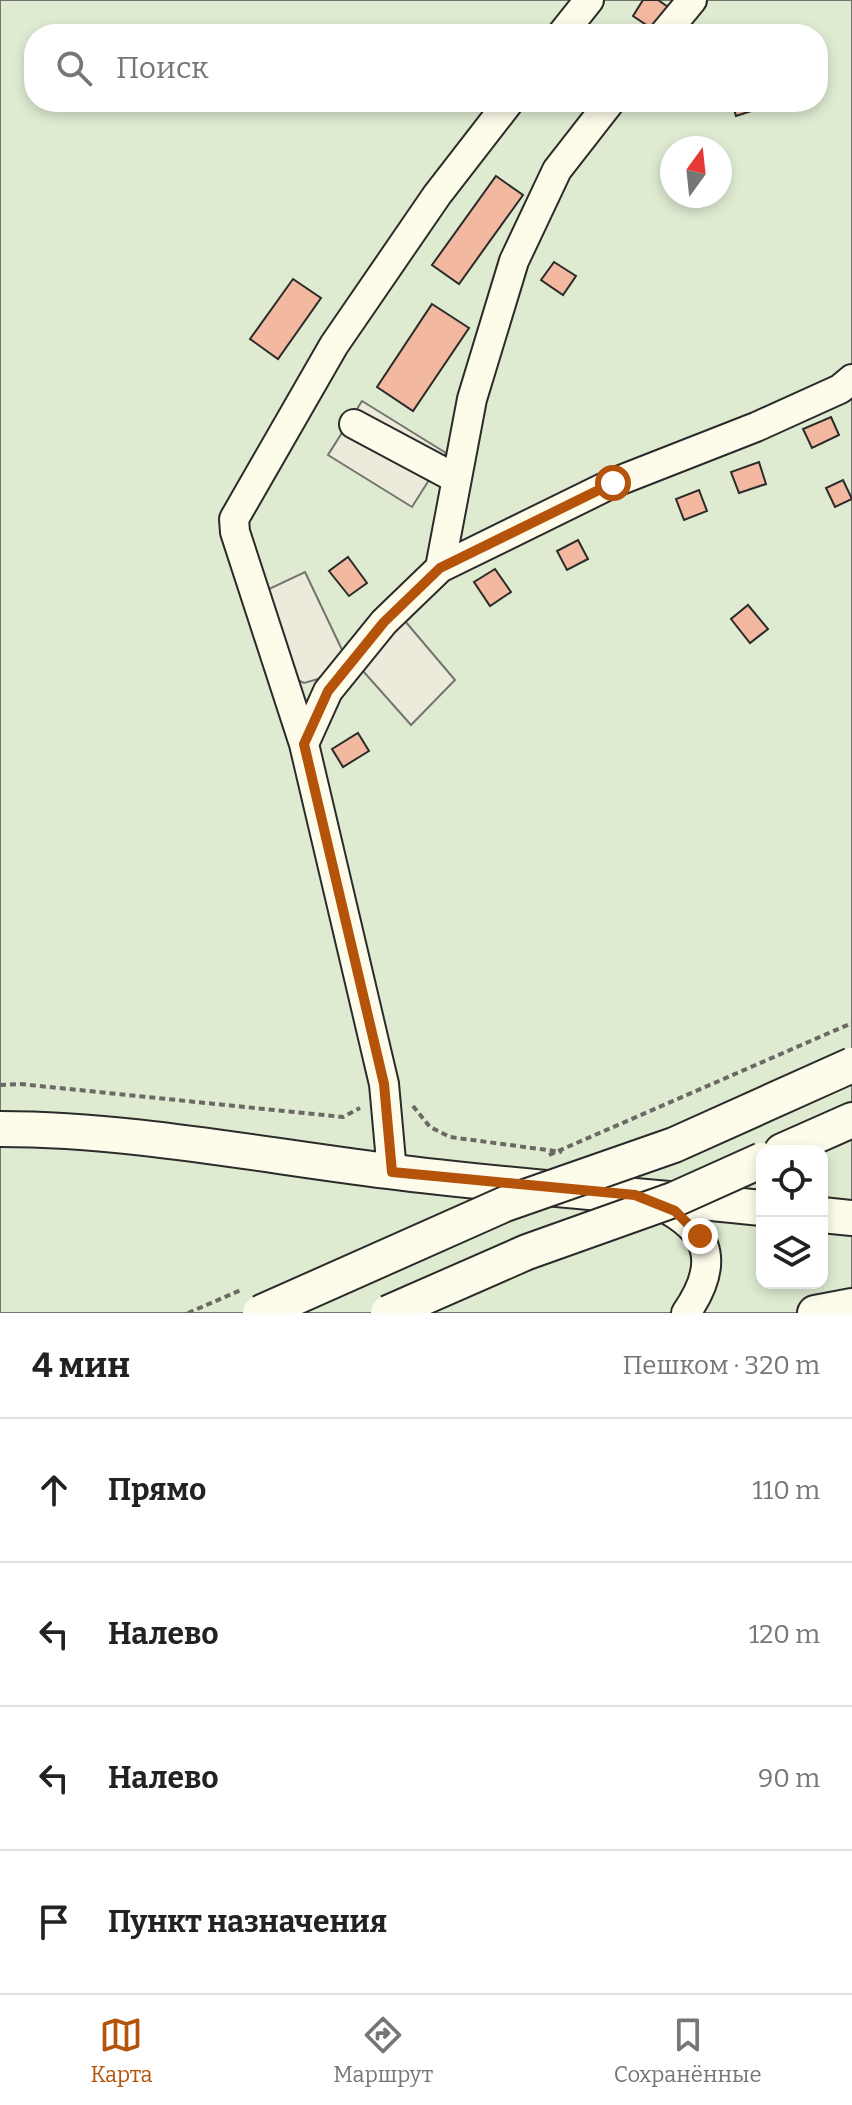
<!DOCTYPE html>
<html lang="ru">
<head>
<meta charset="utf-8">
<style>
	:root { --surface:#fff; --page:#f6f6f6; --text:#222; --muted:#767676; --line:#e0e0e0; --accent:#b45309 }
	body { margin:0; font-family:Bitter,serif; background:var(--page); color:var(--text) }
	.controls { position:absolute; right:24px; bottom:24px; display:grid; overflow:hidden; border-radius:16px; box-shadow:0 4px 12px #0003 }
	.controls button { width:72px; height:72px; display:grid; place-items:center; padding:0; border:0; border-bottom:2px solid var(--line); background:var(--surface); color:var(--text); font:40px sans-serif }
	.compass { position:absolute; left:660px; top:136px; width:72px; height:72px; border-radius:50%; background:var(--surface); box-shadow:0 4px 12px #0003; rotate:15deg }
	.stop { position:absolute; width:24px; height:24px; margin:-18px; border:6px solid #b45309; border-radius:50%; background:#fff }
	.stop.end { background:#b45309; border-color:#fff; box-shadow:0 2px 8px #0008 }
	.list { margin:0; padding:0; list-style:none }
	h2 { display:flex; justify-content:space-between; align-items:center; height:104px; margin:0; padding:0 32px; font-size:34px }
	h2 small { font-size:26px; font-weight:400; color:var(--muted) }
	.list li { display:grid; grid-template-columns:52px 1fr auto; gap:24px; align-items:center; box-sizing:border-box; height:144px; padding:0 32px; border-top:2px solid var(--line) }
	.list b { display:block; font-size:30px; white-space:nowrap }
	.list em { font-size:26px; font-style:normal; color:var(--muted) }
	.icon { flex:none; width:44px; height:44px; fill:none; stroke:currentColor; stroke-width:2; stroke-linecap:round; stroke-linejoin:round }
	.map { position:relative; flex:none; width:852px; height:1313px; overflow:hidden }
	.search { position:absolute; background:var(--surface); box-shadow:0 4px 12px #0003; left:24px; right:24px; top:24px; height:88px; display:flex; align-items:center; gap:20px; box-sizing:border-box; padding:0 28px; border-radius:32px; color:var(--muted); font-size:30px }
	.sheet { height:680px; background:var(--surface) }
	nav { display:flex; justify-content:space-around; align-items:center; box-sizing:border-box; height:112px; border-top:2px solid var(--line); background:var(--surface); font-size:22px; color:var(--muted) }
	nav a { display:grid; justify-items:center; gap:4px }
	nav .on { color:var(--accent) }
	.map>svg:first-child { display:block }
</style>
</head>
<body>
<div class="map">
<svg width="852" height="1313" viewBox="0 0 852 1313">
	<rect width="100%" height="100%" fill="#fdfbea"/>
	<path fill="#deebd1" stroke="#74746e" stroke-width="2" fill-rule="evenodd" d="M0,0H852V1313H0ZM34,34H818V102H34ZM672,148H720V196H672ZM762,1151H822V1283H762Z"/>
	<path fill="#eceadb" stroke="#74746e" stroke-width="2" d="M362,401L446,453L412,507L328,455Z
		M305,572L344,654L331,672L318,679L304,683L289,676L269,589Z
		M399,614L455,680L411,725L355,662Z"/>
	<path fill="#f2b8a0" stroke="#2b2b2b" stroke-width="2" d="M643,0H658L671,9L657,32L633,16Z
		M732,102H772L773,104L736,116Z
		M496,176L523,195L459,284L432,265Z
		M554,262L576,276L563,295L541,280Z
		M293,279L321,298L278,359L250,339Z
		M432,304L469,328L413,411L377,387Z
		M831,417L839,435L812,448L803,429Z
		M759,462L766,484L739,493L731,472Z
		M843,480L852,499L835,507L826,488Z
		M699,490L707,511L684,520L676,499Z
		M578,540L588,559L567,570L557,551Z
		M348,557L367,583L349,596L329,571Z
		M495,569L511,592L490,606L474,582Z
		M748,605L768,629L750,643L731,619Z
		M358,733L369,751L343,767L332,749Z"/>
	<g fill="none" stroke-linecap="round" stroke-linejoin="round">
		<g stroke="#2b2b2b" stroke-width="32">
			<path id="minor" d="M562,34L589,0
				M664,34L692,0
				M354,424L455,478
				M440,568L613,483L756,427L840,389L852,379
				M304,744L328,691L384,622L440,568L472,399L514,261L557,170L610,102
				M392,1172L384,1084L304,744L235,532L234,519L334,345L437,195L509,102
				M648,1200C707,1225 724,1258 686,1313"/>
		</g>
		<g stroke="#2b2b2b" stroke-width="38">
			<path id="major" d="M0,1129C129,1129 259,1155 387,1171C511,1187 637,1195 762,1208
				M782,1151L852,1120
				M822,1215L852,1218
				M815,1313L852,1306"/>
		</g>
		<path stroke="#6a6964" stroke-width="4" stroke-dasharray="6 4" stroke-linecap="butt" d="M0,1085L20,1084L343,1117L360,1108
			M413,1106L430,1127L450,1137L562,1152"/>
		<use href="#minor" stroke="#fdfbea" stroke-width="28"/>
		<use href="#major" stroke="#fdfbea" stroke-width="34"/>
		<g stroke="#2b2b2b" stroke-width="38" stroke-linecap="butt">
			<path id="major-bridge" d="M260,1313L505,1204L674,1145L852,1065
				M388,1313L527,1252L673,1200L762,1160"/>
		</g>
		<path stroke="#6a6964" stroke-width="4" stroke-dasharray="6 4" stroke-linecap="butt" d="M549,1155L852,1023
			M188,1313L241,1290"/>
		<use href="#major-bridge" stroke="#fdfbea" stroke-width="34"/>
	</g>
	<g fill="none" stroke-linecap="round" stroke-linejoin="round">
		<path stroke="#b45309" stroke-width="10" d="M613,483L440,568L384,622L328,691L304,744L384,1084L392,1172L635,1195L675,1211L700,1236"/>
	</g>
</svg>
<div class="controls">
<button><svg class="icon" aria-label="locate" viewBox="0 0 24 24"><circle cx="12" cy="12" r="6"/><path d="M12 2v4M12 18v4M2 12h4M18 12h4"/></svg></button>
<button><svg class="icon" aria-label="layers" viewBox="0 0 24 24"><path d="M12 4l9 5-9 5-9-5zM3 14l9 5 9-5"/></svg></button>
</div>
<svg class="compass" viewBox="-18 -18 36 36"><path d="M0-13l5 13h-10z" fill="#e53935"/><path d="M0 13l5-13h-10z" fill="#767676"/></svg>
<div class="stop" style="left:613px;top:483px"></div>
<div class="stop end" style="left:700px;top:1236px"></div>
<div class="search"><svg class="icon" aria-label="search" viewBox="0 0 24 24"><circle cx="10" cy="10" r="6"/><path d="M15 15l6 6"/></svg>Поиск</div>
</div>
<section class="sheet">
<h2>4 мин<small>Пешком · 320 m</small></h2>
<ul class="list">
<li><svg class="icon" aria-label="ahead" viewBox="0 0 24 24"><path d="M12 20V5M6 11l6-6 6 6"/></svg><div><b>Прямо</b></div><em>110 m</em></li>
<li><svg class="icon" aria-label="left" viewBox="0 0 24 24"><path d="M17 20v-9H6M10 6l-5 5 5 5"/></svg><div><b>Налево</b></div><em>120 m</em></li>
<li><svg class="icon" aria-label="left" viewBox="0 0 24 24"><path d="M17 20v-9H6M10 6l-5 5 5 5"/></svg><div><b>Налево</b></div><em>90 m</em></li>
<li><svg class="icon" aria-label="arrive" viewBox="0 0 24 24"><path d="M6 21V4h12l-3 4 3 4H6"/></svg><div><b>Пункт назначения</b></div></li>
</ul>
</section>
<nav>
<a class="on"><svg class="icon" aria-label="map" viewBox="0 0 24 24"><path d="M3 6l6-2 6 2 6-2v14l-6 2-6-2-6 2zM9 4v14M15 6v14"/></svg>Карта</a>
<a><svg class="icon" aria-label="directions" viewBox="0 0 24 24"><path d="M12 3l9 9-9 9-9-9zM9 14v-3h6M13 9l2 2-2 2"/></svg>Маршрут</a>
<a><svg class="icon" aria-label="saved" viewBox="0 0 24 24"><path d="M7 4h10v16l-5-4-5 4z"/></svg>Сохранённые</a>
</nav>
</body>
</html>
